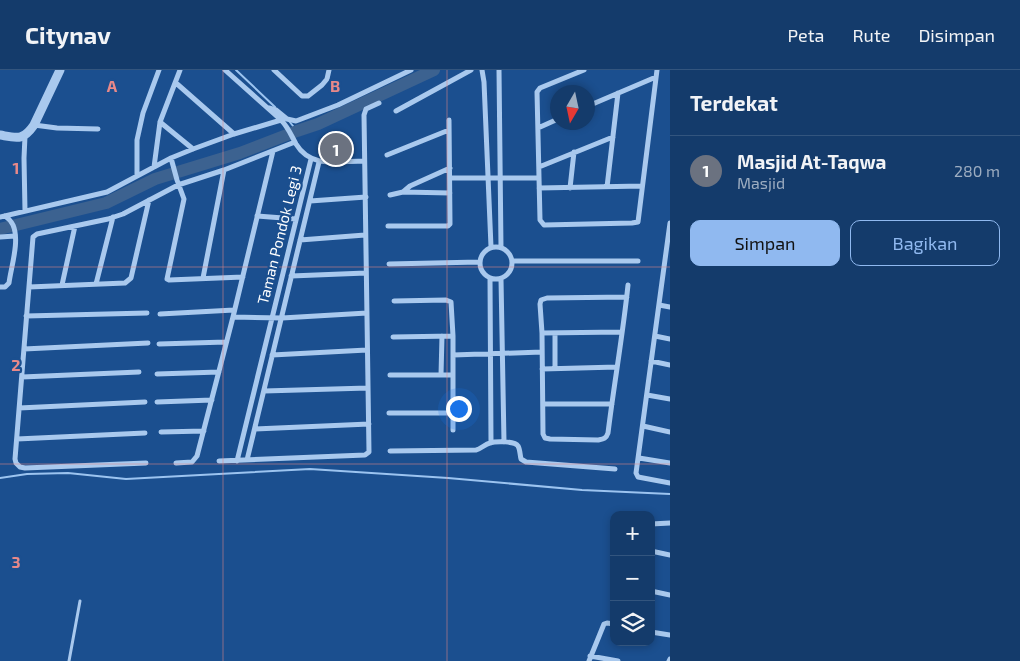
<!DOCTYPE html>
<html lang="id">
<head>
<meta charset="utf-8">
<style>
	:root { --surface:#143b6b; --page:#214673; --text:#f1f3f6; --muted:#9dadc1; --line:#33557e; --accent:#90b9f0 }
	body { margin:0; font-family:"Exo 2",sans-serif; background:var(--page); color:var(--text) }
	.controls { position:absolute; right:15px; bottom:15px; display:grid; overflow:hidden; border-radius:10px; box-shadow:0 2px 8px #0003 }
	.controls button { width:45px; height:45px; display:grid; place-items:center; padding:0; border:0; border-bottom:1px solid var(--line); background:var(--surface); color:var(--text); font:25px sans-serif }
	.compass { position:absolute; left:550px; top:15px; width:45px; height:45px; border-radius:50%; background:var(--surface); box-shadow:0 2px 8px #0003; rotate:189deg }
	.you { position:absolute; left:458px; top:338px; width:18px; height:18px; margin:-12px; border:4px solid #fff; border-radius:50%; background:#1a73e8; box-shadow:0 0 0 8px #1a73e833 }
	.badge { display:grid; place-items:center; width:32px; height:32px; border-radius:50%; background:var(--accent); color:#fff; font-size:16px; font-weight:700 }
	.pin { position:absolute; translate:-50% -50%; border:2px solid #fff; box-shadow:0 1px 5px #0006 }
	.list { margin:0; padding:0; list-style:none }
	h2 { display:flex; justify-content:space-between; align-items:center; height:65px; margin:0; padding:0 20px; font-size:21px }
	h2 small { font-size:16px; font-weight:400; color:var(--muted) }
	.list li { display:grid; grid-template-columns:32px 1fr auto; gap:15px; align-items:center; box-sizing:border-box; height:70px; padding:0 20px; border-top:1px solid var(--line) }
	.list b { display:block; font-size:19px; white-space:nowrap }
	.list p { margin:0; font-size:16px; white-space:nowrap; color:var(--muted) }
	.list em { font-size:16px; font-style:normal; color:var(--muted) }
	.actions { display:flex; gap:10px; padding:15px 20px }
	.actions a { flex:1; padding:11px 0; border:1px solid var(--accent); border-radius:10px; text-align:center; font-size:18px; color:var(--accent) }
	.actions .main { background:var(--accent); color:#111 }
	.icon { flex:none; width:28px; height:28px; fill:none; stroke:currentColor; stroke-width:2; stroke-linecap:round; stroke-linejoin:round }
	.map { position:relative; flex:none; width:670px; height:591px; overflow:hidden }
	header { display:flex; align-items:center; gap:30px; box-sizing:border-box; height:70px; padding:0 25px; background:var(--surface); border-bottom:1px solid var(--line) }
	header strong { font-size:24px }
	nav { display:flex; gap:28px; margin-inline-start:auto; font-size:18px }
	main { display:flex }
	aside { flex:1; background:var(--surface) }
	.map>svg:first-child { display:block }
</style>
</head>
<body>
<header>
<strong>Citynav</strong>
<nav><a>Peta</a><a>Rute</a><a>Disimpan</a></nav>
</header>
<main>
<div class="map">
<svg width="670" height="591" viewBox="0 0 670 591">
	<rect width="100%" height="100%" fill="#1b4f8f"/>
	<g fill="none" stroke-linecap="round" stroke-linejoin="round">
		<path stroke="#9cc4f0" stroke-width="2" d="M236,0L275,37
			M289,51L297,61
			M0,408L27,404L68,403L126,409L310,399L448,408L582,420L670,424"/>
		<path stroke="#3c6290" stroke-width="12" d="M0,159L106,133L155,109L240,83L297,61L318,54L434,0"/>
		<path stroke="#a9c9ee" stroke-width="3" d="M69,591L80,531"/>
		<path stroke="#a9c9ee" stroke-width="5" d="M225,0L281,50C288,57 291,65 296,74C311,99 339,91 364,91
			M274,0L302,26H308L322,15L327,9L329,0
			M482,0L484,12L491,177
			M499,0L501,177
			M584,0L540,18L537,22L540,150L544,155L632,153L638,152L657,0
			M176,13L234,64
			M588,36L656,7
			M269,38L276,40L287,49L296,51L338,35L411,0
			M396,41L471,0
			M160,52L193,79
			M34,55L57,58L98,59
			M538,58L558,49
			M387,85L449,60
			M171,88L177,110L184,129L167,209L169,210L243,207
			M154,97L160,52L180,0
			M539,97L613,67
			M137,105V70L143,43L159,0
			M450,108H539
			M607,117L618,23
			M539,118L642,116
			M570,118L574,82
			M403,122L410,116L450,98
			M390,125L403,122L450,123
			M310,131L366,127
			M25,141L24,88L25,66
			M257,146L296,149
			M0,147L107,122L171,88L193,79L234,64L281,50
			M670,153L636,403L638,407L670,413
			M388,156H448L450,154L449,50
			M0,167L15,166
			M300,170L365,165
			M480 193a16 16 0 1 1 32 0a16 16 0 1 1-32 0Z
			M512,191H638
			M389,194L479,192
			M291,206L366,203
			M203,208L224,100
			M490,208L491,373
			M501,209L504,372
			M96,214L113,147
			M62,215L75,156
			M0,217H5L9,213C11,197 20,171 13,155C11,151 8,148 5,146
			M29,217L125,213L131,208L149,130
			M627,227L547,228L541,230L540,234L542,263L543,364L545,368L550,369L598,370C603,369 606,369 608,363C614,314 623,264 628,215
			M394,231L446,230L451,232L453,266V360
			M659,235L670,237
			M160,244L234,240
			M26,246L147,243
			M233,247L282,248L367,243
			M542,263L621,262
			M655,266L670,269
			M393,267L453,266
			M159,274L226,272
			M24,279L148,273
			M272,285L367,280
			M453,285L542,282
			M651,291L670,295
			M555,298V263
			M542,299L617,297
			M157,304L219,302
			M390,305H452
			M441,305L442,266
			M22,307L139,302
			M264,321L368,318
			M647,325L670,329
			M157,332L212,330
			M543,334H612
			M19,338L145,332
			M389,343H453
			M643,356L670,362
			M255,359L369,354
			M161,362L204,361
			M17,369L145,363
			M390,381L476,380C481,379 485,374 490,373C496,371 515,371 518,376C520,379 520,385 521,389L526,392L615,399
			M639,388L670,393
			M247,390L319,92
			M219,391L365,385L369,382L364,45L366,39L379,33
			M237,391L311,89
			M146,393L25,398L20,397L16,393L15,389L33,167L37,164L108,149L123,144L178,115L224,100L295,72
			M176,393L192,392L197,386L233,247L273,81
			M651,454L670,453
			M651,481L670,485
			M651,521L670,525
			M651,562L670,565
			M590,586L618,591
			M589,591L604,554L607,553L614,554
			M669,591L670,589"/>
		<path stroke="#a9c9ee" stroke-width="9" d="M0,65C17,68 23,71 34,55L60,0"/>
	</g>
	<path fill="none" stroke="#e88989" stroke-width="1" stroke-opacity="0.55" d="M223,0V591M447,0V591M0,197H670M0,394H670"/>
	<g text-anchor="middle" stroke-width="4.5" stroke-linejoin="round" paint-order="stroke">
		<g font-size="15" fill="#fff" stroke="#1b4f8f">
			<text transform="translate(280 165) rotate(-76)" y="5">Taman Pondok Legi 3</text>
		</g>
	</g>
	<g font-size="16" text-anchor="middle" font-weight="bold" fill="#e88989" stroke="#1b4f8f" stroke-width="4.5" stroke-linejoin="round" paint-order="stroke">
		<text x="112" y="22">A</text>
		<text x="335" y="22">B</text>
		<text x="16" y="104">1</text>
		<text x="16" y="301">2</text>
		<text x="16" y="498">3</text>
	</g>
</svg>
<div class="controls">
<button>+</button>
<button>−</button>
<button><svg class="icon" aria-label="layers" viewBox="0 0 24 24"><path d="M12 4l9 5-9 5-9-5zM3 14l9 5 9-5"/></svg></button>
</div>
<svg class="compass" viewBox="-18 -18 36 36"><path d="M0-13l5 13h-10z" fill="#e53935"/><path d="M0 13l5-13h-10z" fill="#9dadc1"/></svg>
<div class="you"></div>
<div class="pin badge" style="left:336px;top:79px;background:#6b7280">1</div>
</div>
<aside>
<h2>Terdekat<small></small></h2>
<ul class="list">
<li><span class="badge" style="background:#6b7280">1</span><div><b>Masjid At-Taqwa</b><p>Masjid</p></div><em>280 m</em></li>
</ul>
<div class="actions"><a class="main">Simpan</a><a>Bagikan</a></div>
</aside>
</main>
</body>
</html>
